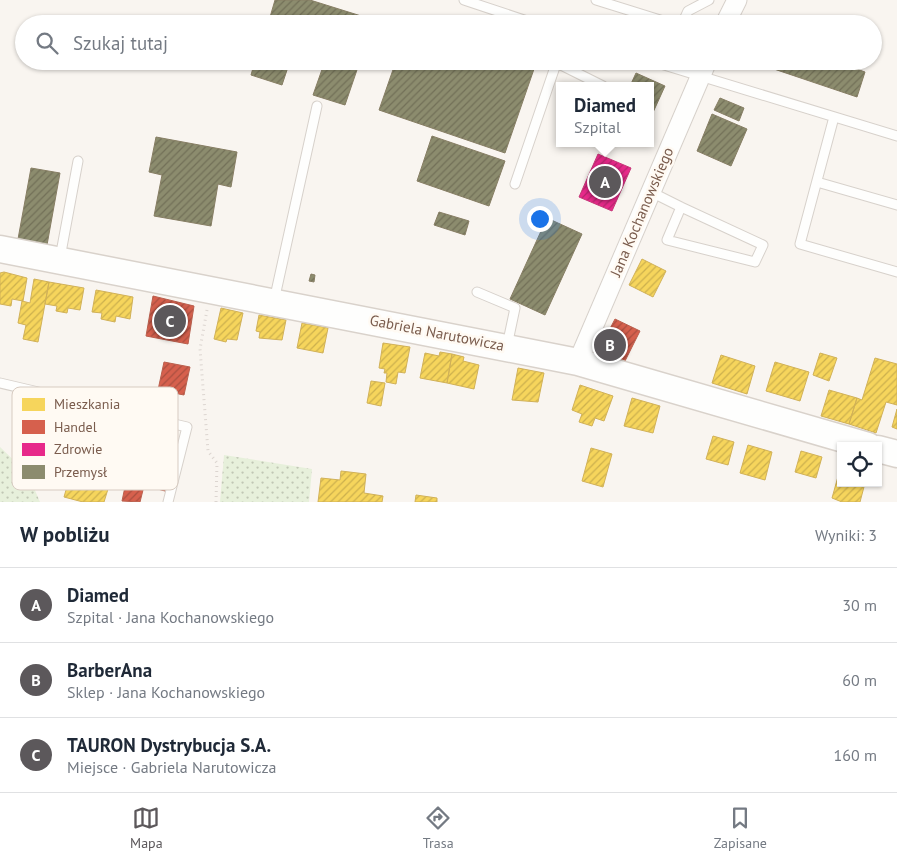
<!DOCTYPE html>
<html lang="pl">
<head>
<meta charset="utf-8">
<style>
	:root { --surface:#fff; --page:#f6f6f7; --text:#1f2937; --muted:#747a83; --line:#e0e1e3; --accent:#5c585b }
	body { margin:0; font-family:"PT Sans",sans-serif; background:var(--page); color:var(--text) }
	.controls { position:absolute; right:15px; bottom:15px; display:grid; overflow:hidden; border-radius:0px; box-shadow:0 1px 4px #0004 }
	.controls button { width:45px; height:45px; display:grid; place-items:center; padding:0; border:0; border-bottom:1px solid var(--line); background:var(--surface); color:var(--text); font:25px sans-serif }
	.you { position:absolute; left:539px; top:218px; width:18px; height:18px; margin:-12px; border:4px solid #fff; border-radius:50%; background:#1a73e8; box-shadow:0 0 0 8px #1a73e833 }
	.badge { display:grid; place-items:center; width:32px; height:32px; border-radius:50%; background:var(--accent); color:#fff; font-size:16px; font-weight:700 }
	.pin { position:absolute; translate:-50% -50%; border:2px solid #fff; box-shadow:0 1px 5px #0006 }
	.popup { position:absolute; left:556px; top:82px; width:98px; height:65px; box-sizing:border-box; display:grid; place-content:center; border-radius:0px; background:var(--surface); filter:drop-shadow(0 1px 4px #0005); font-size:16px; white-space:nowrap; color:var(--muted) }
	.popup b { font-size:19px; color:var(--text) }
	.popup::after { content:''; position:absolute; left:50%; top:100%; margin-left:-10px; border:10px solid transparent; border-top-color:var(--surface) }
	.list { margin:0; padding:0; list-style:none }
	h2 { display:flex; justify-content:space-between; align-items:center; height:65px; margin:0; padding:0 20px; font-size:21px }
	h2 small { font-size:16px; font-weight:400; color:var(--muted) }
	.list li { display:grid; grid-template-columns:32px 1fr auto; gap:15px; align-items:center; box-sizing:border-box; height:75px; padding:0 20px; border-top:1px solid var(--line) }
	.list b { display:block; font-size:19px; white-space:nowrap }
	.list p { margin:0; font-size:16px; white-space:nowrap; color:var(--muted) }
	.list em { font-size:16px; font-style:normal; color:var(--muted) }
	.icon { flex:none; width:28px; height:28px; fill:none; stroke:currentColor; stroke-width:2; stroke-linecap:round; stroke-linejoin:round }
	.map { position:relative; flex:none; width:897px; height:502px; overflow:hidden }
	.search { position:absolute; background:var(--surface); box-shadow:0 1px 4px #0004; left:15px; right:15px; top:15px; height:55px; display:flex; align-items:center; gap:12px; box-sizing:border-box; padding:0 18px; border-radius:28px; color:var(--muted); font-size:19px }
	.sheet { height:290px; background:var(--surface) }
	nav { display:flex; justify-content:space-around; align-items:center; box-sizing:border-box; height:70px; border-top:1px solid var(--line); background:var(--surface); font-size:14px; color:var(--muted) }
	nav a { display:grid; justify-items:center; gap:2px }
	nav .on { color:var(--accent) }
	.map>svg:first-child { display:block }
</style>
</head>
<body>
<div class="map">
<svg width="897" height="502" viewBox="0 0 897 502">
	<defs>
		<pattern id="grass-dots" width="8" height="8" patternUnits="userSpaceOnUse" patternTransform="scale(1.25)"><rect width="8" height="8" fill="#e7f0db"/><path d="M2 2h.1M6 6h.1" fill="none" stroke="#c0c6b4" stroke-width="1.8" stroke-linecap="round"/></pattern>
		<pattern id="homes-hatch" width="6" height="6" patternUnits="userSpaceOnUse" patternTransform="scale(1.25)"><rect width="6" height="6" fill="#f6d55c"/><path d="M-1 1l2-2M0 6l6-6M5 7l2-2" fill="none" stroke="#ccb04e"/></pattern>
		<pattern id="shops-hatch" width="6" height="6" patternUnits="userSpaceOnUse" patternTransform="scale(1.25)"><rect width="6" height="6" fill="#d6604d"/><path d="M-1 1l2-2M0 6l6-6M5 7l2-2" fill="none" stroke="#aa4f40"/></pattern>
		<pattern id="health-hatch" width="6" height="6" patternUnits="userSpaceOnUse" patternTransform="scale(1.25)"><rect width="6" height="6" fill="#e7298a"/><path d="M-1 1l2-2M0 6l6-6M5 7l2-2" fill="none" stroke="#b6266d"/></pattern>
		<pattern id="industry-hatch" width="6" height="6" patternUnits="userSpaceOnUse" patternTransform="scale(1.25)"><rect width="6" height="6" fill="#8c8c6e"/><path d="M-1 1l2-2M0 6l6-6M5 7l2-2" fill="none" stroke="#727058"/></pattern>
	</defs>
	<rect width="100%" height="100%" fill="#f9f5f0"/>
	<path fill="url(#grass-dots)" d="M0,447L28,474L40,502H0Z
		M224,455L312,469L309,502H220Z"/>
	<path fill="url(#homes-hatch)" stroke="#d1b158" d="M642,259L666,271L653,297L629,285Z
		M4,272L27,278L23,301L12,299L11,306L0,304V273Z
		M34,279L49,282L38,342L23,339L26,325L18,323L22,301L30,303Z
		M49,282L84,288L80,310L68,308L67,313L56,311L57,306L45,304Z
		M96,290L133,297L130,319L116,316L115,322L101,319L102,313L92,312Z
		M221,308L243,313L237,340L227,339L226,342L214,339Z
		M259,315L286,320L282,340L259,338L260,332L256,331Z
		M302,323L328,328L323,353L297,348Z
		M383,343L410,347L405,373L398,372L396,384L386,382L387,373H384L385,369L379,368Z
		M440,352L452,354L447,383L420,378L425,353L439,356Z
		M820,353L837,358L829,381L813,375Z
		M452,354L464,357L463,361L479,365L474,389L447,383Z
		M721,355L755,366L747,394L712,383Z
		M875,358L897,364V405L886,402L876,433L849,424L857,398L862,400Z
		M775,362L809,372L800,401L766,391Z
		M518,368L544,373L538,402L512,400Z
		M371,381L385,383L381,406L367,403Z
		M580,385L613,396L604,421L595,418L592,426L579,422L582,414L572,410Z
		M829,390L857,398L849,424L821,416Z
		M632,398L660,406L653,433L624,426Z
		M897,409V429L892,427Z
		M713,436L734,442L728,465L706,459Z
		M89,437L110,445L107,459L111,460L108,470L83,464Z
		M748,445L772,452L765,480L740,473Z
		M591,448L612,454L603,487L582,481Z
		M801,451L822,457L816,478L795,472Z
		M341,471L366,474L364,493L383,496L382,502H318L321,478L340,480Z
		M839,473L841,483H865L860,502H842L832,498Z
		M68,483L82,486L89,484L108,489L104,502H83L64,497Z
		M416,495L437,498V502H415Z"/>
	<path fill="url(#shops-hatch)" stroke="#ba5f4d" d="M153,296L194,306L188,344L146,336Z
		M615,319L640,331L625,361L600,348Z
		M164,362L190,367L184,395L158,390Z
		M138,448L158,455V453L173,456L165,491L150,487L151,485L130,482Z
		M126,482L144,486L140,502L122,501Z"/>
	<path fill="url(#health-hatch)" stroke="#c63878" d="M598,154L631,168L612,211L579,197Z"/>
	<path fill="url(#industry-hatch)" stroke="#877e64" d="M275,0H310L374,20L373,24H268Z
		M255,61H290L282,85L251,75Z
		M325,61H360L345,105L313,95Z
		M396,61H512L534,69L505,153L379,110Z
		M770,61H835L865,72L857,97L768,67Z
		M636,73L665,86L650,119V86H630Z
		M720,98L744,108L739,121L714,110Z
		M712,114L747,129L731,166L697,151Z
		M432,136L505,161L489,206L417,181Z
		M156,137L237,152L231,187L218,184L211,226L154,216L162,175L149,172Z
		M31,168L60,173L47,245L18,239Z
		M439,212L469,221L465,235L434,225Z
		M547,218L582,234L545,315L510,299Z
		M311,274L315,275L314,282L309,281Z"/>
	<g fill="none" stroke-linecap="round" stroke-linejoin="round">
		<g stroke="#d7d1cb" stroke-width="11">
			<path id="lane" d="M464,0L536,24
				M596,0L673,24
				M682,24L688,11L709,0
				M651,61L897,136
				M557,63L603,86
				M834,117L800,244L897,272
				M817,182L897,205
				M515,184L557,61
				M651,192L681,207L763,245L755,262L667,240L681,207
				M60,258L78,161
				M477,292L515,308L507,346
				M274,301L317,106
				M0,383L187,427L168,502"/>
		</g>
		<g stroke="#d7d1cb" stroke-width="21">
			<path id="street" d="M725,24L737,0
				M578,362L707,61"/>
		</g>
		<g stroke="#d9d2cb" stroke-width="29">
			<path id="secondary" d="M0,249L578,362L868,446
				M878,449L897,454"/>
		</g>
		<path stroke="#dcd5d0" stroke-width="3" stroke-dasharray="1 4" stroke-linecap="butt" d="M207,310L200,349L208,451L217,463L216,502"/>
		<use href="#lane" stroke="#fefefd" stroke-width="9"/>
		<use href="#street" stroke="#fefefd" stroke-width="19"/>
		<use href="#secondary" stroke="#fefefd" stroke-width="26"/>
	</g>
	<g text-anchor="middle" stroke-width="5" stroke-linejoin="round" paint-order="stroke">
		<g font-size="15" fill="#7a5c4d" stroke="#fffaf3">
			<text transform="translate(642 212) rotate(-67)" y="5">Jana Kochanowskiego</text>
			<text transform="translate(437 333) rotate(11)" y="5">Gabriela Narutowicza</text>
		</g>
	</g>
	<rect x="12" y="387" width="166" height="103" rx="8" fill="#fffaf3" stroke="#d7cbc1" stroke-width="1"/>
	<rect x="22" y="398" width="23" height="13" fill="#f6d55c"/>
	<rect x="22" y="420" width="23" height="14" fill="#d6604d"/>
	<rect x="22" y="443" width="23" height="13" fill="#e7298a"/>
	<rect x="22" y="465" width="23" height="14" fill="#8c8c6e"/>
	<g font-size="14" fill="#7a5c4d">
		<text x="54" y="409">Mieszkania</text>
		<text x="54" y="432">Handel</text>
		<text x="54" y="454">Zdrowie</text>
		<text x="54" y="477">Przemysł</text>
	</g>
</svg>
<div class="controls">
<button><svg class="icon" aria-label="locate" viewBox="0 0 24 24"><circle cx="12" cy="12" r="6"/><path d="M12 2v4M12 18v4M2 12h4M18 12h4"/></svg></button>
</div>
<div class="you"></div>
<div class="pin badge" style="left:605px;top:182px">A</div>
<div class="popup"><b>Diamed</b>Szpital</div>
<div class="pin badge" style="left:610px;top:345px">B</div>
<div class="pin badge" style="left:170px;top:321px">C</div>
<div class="search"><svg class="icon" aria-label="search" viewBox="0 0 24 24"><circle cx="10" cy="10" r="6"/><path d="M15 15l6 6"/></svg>Szukaj tutaj</div>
</div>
<section class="sheet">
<h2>W pobliżu<small>Wyniki: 3</small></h2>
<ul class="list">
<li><span class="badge">A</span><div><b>Diamed</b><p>Szpital · Jana Kochanowskiego</p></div><em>30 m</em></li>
<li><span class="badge">B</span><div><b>BarberAna</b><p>Sklep · Jana Kochanowskiego</p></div><em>60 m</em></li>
<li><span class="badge">C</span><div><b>TAURON Dystrybucja S.A.</b><p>Miejsce · Gabriela Narutowicza</p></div><em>160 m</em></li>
</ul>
</section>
<nav>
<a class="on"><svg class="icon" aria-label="map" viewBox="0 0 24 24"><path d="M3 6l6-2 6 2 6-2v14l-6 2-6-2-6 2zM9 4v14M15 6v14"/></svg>Mapa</a>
<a><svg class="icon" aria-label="directions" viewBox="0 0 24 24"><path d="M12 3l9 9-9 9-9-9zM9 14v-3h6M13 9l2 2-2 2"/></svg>Trasa</a>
<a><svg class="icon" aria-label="saved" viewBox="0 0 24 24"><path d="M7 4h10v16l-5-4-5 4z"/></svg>Zapisane</a>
</nav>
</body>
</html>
